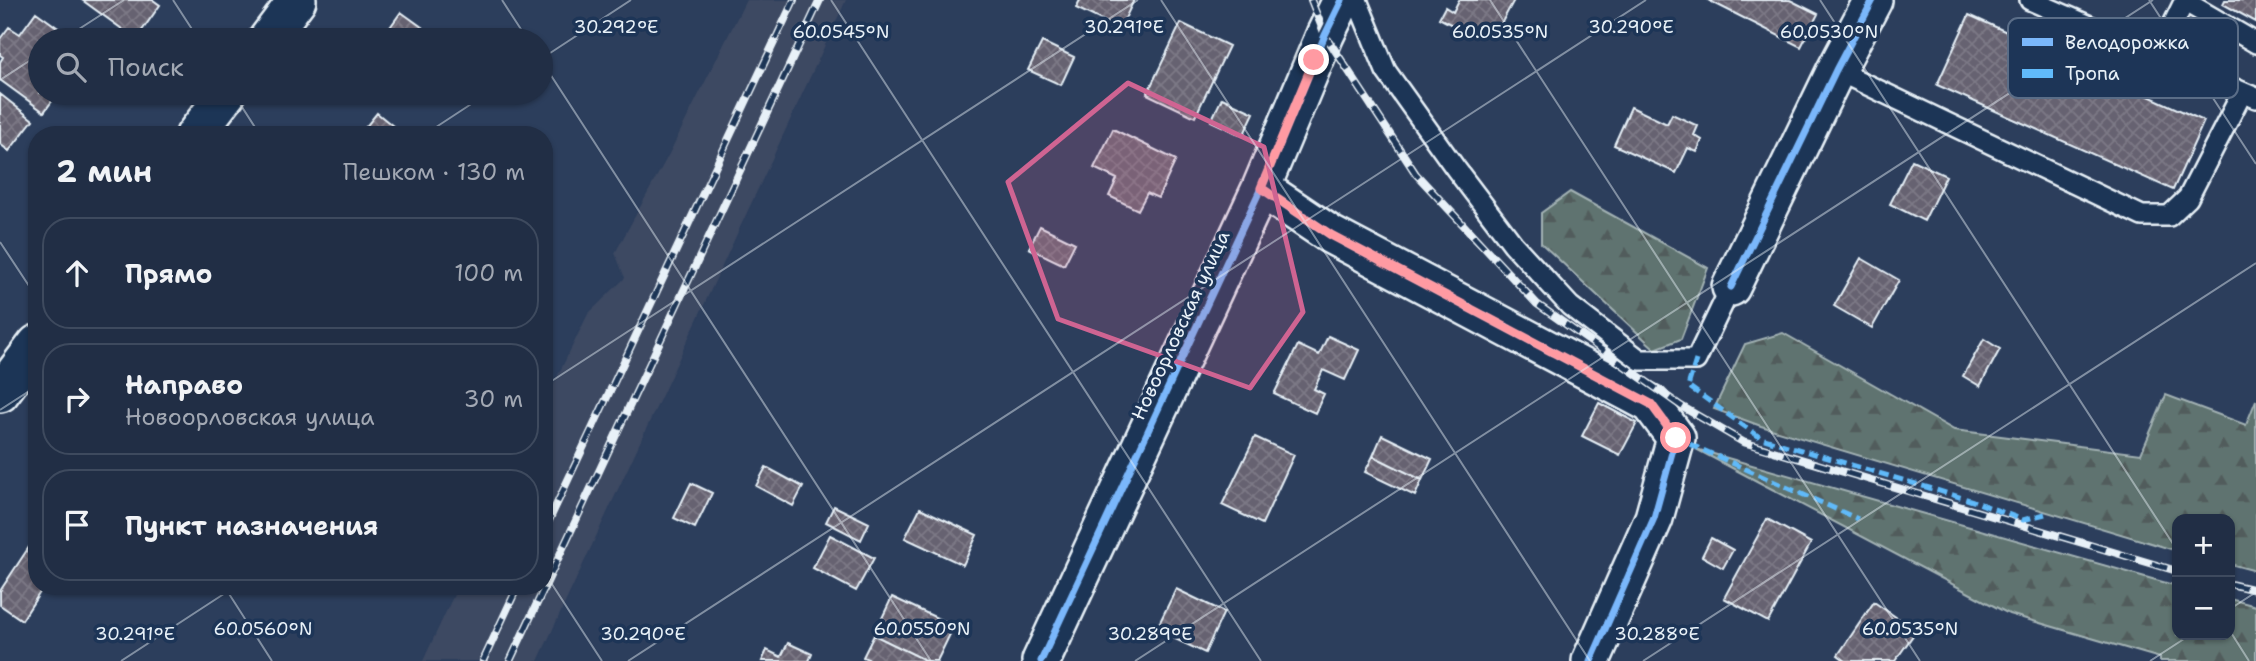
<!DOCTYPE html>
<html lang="ru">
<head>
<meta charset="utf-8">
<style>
	:root { --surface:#212e45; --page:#2d3a50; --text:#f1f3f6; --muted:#a2a8b3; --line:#3e4a5e }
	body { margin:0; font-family:"Shantell Sans",sans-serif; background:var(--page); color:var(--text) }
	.controls { position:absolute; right:21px; bottom:21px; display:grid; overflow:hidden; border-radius:14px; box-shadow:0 2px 5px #0004 }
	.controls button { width:63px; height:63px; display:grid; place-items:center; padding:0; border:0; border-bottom:2px solid var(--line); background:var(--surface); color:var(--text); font:35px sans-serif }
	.stop { position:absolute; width:21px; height:21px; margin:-16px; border:5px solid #ff9aa2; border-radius:50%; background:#fff }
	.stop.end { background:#ff9aa2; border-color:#fff; box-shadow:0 2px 7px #0008 }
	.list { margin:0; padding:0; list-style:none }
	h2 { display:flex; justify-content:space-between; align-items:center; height:91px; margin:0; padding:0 28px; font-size:30px }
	h2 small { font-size:23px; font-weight:400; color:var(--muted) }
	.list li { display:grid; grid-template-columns:46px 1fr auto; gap:21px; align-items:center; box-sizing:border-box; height:112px; margin:0 14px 14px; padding:0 14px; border:2px solid var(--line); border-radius:28px }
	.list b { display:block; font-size:26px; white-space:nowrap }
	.list p { margin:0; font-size:23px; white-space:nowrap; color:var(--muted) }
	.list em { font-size:23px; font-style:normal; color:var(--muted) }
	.icon { flex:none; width:38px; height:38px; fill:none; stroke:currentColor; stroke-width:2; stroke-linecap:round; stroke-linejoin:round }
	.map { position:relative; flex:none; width:2256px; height:661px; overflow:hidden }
	.search { position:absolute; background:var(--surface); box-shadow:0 2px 5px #0004; left:28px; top:28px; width:525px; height:77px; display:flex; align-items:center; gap:18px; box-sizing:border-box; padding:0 24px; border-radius:38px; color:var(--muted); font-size:26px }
	.panel { position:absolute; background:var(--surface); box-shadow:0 2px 5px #0004; left:28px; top:126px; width:525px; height:469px; border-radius:28px }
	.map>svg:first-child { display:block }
</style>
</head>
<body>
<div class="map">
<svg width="2256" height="661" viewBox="0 0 2256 661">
	<defs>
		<pattern id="forest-firs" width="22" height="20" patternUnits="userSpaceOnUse" patternTransform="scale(1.75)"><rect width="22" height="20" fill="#5e736f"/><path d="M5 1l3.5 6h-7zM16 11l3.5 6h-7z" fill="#515b5b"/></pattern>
		<pattern id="building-cross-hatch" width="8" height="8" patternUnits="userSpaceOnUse" patternTransform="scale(1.75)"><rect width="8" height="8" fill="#666271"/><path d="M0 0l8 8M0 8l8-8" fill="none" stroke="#7c7986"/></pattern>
	</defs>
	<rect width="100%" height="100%" fill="#2c3e5c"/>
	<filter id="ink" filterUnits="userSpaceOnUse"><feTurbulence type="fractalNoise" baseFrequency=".0143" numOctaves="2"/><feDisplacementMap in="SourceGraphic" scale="14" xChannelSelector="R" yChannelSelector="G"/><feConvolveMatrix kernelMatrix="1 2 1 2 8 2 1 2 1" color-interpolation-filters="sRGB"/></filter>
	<g filter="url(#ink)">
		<path fill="#3d4962" d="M746,0H846L538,661H423L458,586H544V404L588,314L625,278L615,253L669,154Z"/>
		<path fill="url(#forest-firs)" stroke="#a3b2b4" stroke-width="2" d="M1570,192L1708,268L1681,339L1655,349L1541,243V213Z
			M1783,333L1954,430L2141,454L2166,395L2246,425L2256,400V571L2230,564V519H2177V551L1761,426L1714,409L1745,344Z
			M1696,449L2177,586V635H2230V599L2256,606V661H2160V658L2009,614Z"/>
		<path fill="url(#building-cross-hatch)" stroke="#e8f1f8" stroke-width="2" d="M82,0H153L160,5L136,39Z
			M1080,0H1134L1120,29L1076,8Z
			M1459,0H1514L1495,35L1477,25L1471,35L1439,18L1445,7L1453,12Z
			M1708,0H1790L1818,14L1801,47Z
			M2225,0H2256V22L2223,4Z
			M36,12L75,40H40V93H58L44,112L0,80V62L3,57L0,55V39L9,27L20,34Z
			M401,12L440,40H381Z
			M1969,15L2204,121L2173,190L1937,85Z
			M1181,23L1229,46L1195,117L1147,94Z
			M1042,42L1074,57L1061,85L1028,70Z
			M0,94L33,120L9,151L0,144Z
			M1222,98L1254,113L1243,136L1211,121Z
			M1631,107L1667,124L1672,114L1698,126L1694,135L1702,140L1697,152L1688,148L1676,173L1614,145Z
			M377,113L404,135H371L364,129Z
			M1113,129L1176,160L1158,198L1147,193L1138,210L1109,196L1117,179L1094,168Z
			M1912,160L1946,176L1924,221L1890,204Z
			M1040,226L1075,243L1064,265L1029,248Z
			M1861,258L1899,280L1872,328L1834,306Z
			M1328,336L1359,350L1345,380L1323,370L1314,389L1324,394L1315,413L1274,394L1298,345L1319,355Z
			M1984,339L2000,349L1980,386L1963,376Z
			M1599,403L1637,423L1620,455L1582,436Z
			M1382,435L1432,459L1422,480L1373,456Z
			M1255,437L1294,455L1262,524L1222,505Z
			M1373,456L1422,480L1415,496L1365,472Z
			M766,467L803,487L793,506L756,486Z
			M691,483L712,493L695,528L674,518Z
			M834,506L869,523L861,540L826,522Z
			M920,508L977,535L963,565L905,538Z
			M1767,519L1811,543L1768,622L1724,598Z
			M830,535L874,558L856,591L813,568Z
			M1711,538L1733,550L1723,568L1702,556Z
			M29,547L37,552V586H44L22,620L0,605V591Z
			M1176,589L1224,612L1205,653L1156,630Z
			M892,597L954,626L937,661H927L874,635Z
			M1874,602L1916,631L1895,661H1846L1838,655Z
			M874,635L927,661H872L863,657Z
			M788,643L812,654L809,661H762L767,650L781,657Z"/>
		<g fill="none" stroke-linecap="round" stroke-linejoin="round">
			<g stroke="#e8f1f8" stroke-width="24">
				<path id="service" d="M1357,0L1386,71L1456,169L1513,244L1570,306L1640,360H1696L1731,287
					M2030,0L2256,98
					M2184,1L2256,43
					M2158,55L2185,0
					M1836,70L2142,216H2169L2188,198L2242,93"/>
			</g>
			<g stroke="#e8f1f8" stroke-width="42">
				<path id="minor" d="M267,40L297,0
					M195,135L227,93
					M1261,188L1331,235L1651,404L1676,438L1654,518L1591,661
					M1731,287L1836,70L1873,0
					M0,393L37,344
					M1041,661L1261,188L1325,35L1342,0"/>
			</g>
			<use href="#service" stroke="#1d3557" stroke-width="19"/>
			<use href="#minor" stroke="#1d3557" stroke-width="37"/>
			<g stroke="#e8f1f8" stroke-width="8">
				<path id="rail" d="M1311,0L1325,35L1416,174L1537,304L1681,406L1743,442L2177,571
					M544,531L794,0
					M2230,584L2256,590
					M483,661L518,586
					M510,661L820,0"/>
			</g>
			<use href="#rail" stroke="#1d3557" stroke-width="5" stroke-dasharray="16" stroke-linecap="butt"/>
			<path stroke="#60bafa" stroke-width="5" stroke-dasharray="10 5" stroke-linecap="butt" d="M1696,360L1688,386L1761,438L1973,501L2023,520L2045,514
				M1676,438L1858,519"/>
			<g stroke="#1d3557" stroke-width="11">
				<path id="cycleway" d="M1261,188L1331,235L1651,404L1676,438L1654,518L1591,661
					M1731,287L1836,70L1873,0
					M1041,661L1261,188L1325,35L1342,0"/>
			</g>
			<use href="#cycleway" stroke="#7ab7fb" stroke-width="7"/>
		</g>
	</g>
	<g fill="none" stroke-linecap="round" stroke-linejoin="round" filter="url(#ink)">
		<path stroke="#ff9aa2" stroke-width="9" d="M1314,60L1261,188L1331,235L1651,404L1676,438"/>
	</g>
	<path fill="#cf6492" fill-opacity="0.2" stroke="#cf6492" stroke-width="5" stroke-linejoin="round" d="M1128,83L1264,147L1303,312L1250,388L1058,319L1008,182Z"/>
	<path fill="none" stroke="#e8f1f8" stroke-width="2" stroke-opacity="0.45" d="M173,0L199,40M502,0L528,40M831,0L1261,661M1161,0L1590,661M1490,0L1920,661M1820,0L2177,550M2149,0L2256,164M62,40L124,0M541,59L631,0M541,60L931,661M0,80L40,54M233,93L260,135M424,135L488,93M0,242L37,298M544,386L1138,0M0,410L37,386M544,572L602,661M224,586L272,661M2230,609L2256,592M2230,631L2249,661M121,661L236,586M628,661L1646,0M1135,661L2153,0M1643,661L2256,263M2150,661L2190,635"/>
	<g text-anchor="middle" stroke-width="7" stroke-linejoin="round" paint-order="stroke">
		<g font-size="19" fill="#e8f1f8" stroke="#1d3557">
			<text transform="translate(1180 325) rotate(-65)" y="7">Новоорловская улица</text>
		</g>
	</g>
	<rect x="2008" y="18" width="230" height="80" rx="10" fill="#1d3557" stroke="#5a6d87" stroke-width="2"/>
	<rect x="2022" y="38" width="31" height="8" fill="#7ab7fb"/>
	<rect x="2022" y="69" width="31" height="9" fill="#60bafa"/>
	<g font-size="19" fill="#e8f1f8">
		<text x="2065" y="49">Велодорожка</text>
		<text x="2065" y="80">Тропа</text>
	</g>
	<g font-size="18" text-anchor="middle" fill="#e8f1f8" stroke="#1d3557" stroke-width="7" stroke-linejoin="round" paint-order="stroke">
		<text x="1124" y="33">30.291°E</text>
		<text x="616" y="33">30.292°E</text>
		<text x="1631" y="33">30.290°E</text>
		<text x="841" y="38">60.0545°N</text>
		<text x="1500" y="38">60.0535°N</text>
		<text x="1829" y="38">60.0530°N</text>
		<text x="263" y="635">60.0560°N</text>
		<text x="922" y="635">60.0550°N</text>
		<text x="1910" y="635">60.0535°N</text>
		<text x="135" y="640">30.291°E</text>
		<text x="643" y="640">30.290°E</text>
		<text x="1150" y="640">30.289°E</text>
		<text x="1657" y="640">30.288°E</text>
	</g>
</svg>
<div class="controls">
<button>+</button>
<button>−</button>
</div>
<div class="stop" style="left:1676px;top:438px"></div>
<div class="stop end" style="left:1314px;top:60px"></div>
<div class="search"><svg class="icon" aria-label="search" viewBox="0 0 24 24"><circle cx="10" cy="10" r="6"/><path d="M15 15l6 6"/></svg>Поиск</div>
<section class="panel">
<h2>2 мин<small>Пешком · 130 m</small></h2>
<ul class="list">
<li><svg class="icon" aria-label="ahead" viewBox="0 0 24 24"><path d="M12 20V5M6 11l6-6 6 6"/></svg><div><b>Прямо</b></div><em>100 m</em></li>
<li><svg class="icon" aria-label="right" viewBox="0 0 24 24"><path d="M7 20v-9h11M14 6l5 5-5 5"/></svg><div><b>Направо</b><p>Новоорловская улица</p></div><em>30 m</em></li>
<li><svg class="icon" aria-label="arrive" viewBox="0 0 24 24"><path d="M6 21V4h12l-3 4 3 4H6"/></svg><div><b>Пункт назначения</b></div></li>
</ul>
</section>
</div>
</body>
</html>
